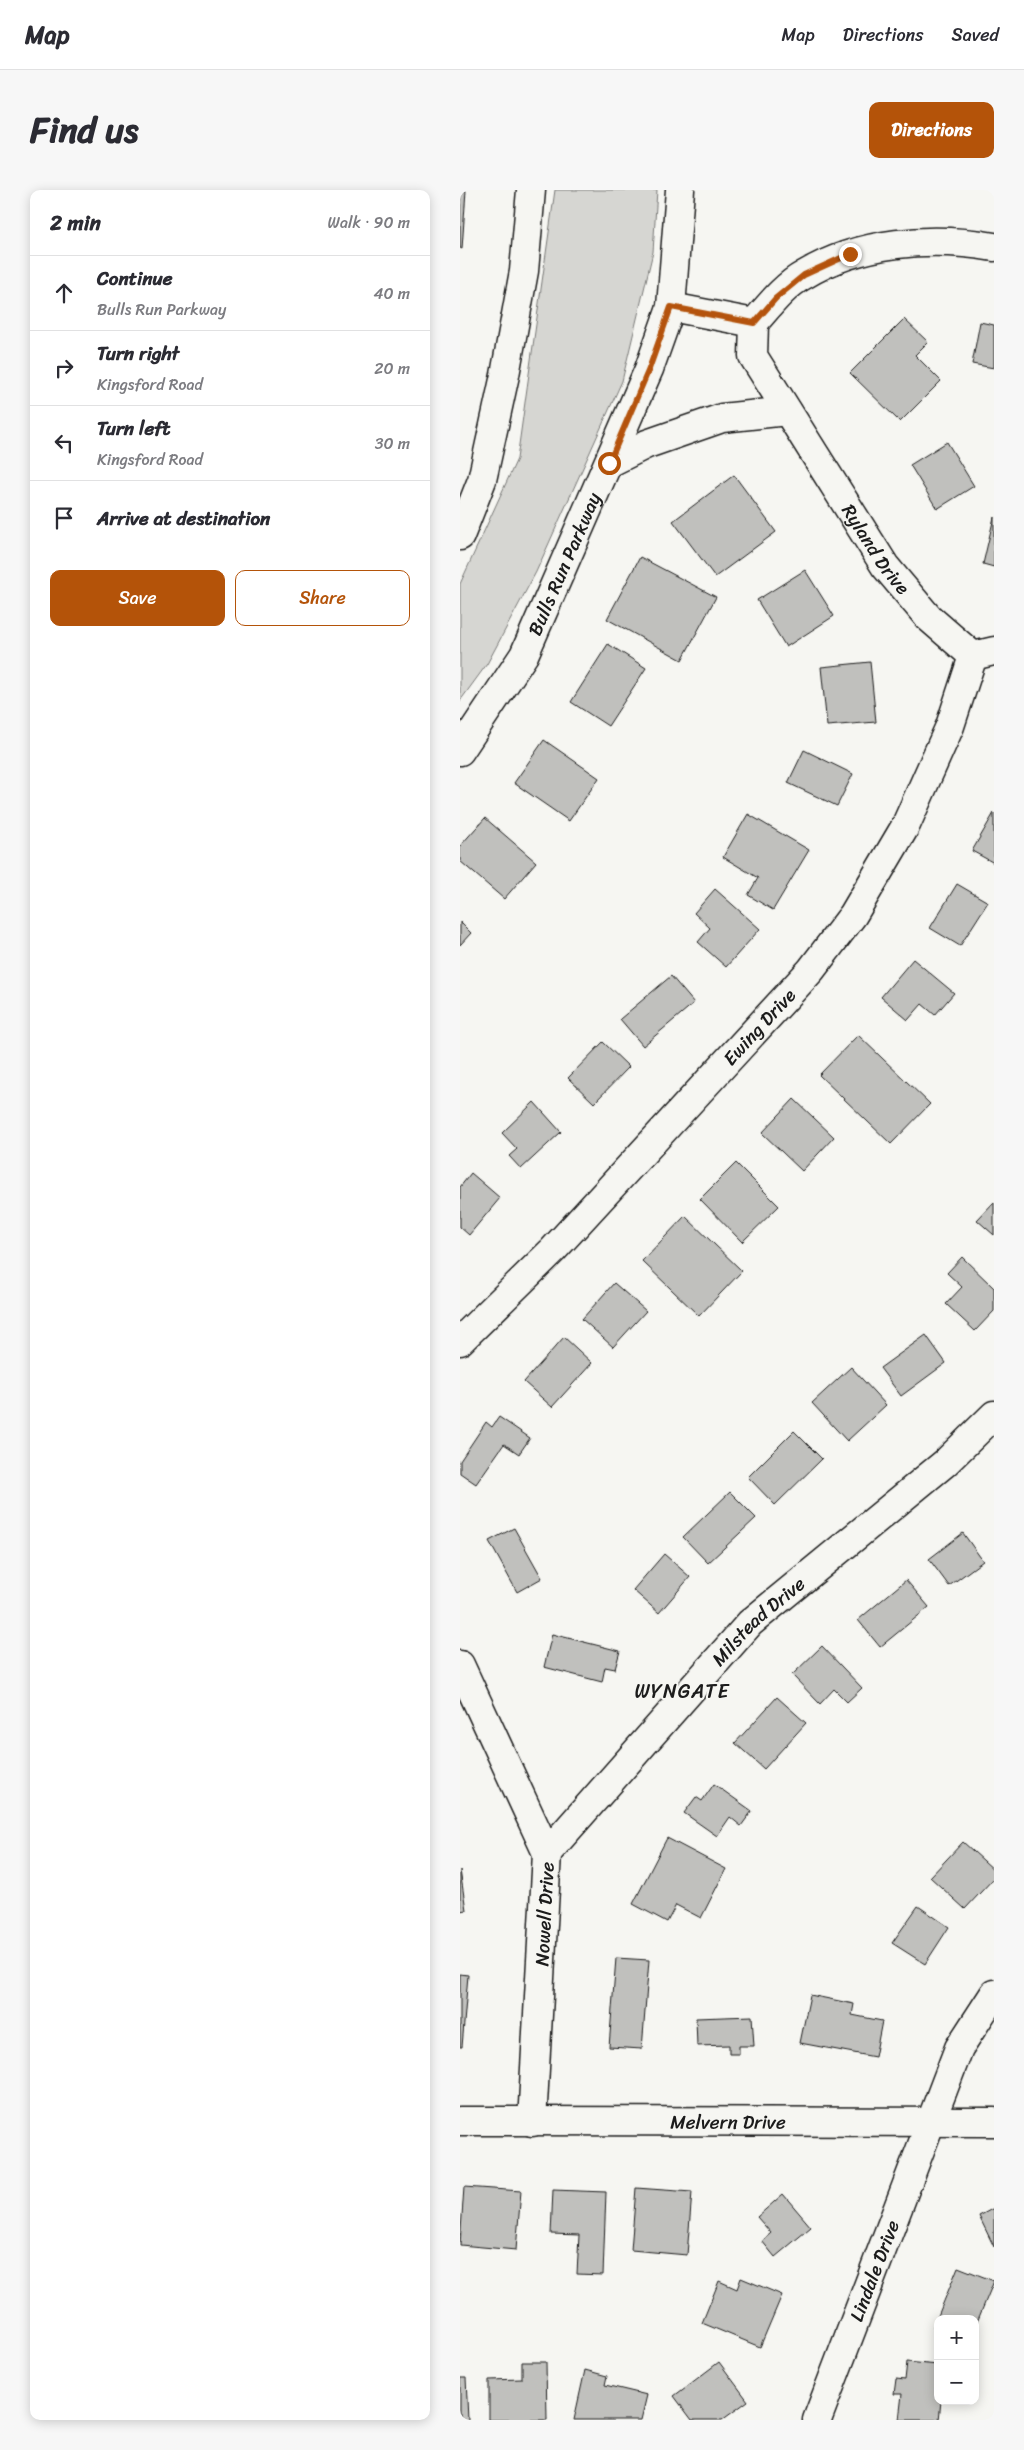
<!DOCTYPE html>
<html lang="en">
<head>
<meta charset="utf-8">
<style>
	:root { --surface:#fff; --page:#f7f7f7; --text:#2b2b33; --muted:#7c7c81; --line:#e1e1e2; --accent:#b45309 }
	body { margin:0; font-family:Sriracha,sans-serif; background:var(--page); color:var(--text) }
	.controls { position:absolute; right:15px; bottom:15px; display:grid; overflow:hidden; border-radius:10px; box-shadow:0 2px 12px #0003 }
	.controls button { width:45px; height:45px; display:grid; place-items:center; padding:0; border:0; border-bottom:1px solid var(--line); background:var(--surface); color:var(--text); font:25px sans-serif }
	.stop { position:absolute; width:15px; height:15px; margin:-11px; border:4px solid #b45309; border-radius:50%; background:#fff }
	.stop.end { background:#b45309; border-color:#fff; box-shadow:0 1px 5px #0008 }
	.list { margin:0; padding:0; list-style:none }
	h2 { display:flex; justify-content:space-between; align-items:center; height:65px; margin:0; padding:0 20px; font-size:21px }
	h2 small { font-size:16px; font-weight:400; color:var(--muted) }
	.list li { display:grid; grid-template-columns:32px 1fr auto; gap:15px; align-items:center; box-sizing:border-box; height:75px; padding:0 20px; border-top:1px solid var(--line) }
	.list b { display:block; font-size:19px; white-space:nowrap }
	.list p { margin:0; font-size:16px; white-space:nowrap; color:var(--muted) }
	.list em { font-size:16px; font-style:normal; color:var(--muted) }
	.actions { display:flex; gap:10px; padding:15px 20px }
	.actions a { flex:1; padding:11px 0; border:1px solid var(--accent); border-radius:10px; text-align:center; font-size:18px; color:var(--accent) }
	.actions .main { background:var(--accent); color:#fff }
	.icon { flex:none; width:28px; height:28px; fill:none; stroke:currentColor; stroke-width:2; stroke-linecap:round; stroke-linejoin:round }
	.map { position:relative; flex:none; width:534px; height:2230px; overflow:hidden; border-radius:10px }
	header { display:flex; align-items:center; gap:30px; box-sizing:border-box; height:70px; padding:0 25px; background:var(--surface); border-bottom:1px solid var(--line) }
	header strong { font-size:24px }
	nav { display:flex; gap:28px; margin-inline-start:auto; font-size:18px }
	.intro { display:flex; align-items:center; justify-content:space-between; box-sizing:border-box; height:120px; padding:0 30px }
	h1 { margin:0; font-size:35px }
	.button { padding:12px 22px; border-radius:10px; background:var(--accent); color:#fff; font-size:18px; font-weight:700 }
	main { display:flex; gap:30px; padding:0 30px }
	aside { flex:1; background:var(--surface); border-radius:10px; box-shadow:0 2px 12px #0003 }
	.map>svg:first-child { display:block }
</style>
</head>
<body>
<header>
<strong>Map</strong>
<nav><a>Map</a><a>Directions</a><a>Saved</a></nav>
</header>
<div class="intro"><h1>Find us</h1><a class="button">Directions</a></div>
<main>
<aside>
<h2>2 min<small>Walk · 90 m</small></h2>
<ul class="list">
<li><svg class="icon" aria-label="ahead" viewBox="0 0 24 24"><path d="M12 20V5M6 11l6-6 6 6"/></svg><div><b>Continue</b><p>Bulls Run Parkway</p></div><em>40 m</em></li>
<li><svg class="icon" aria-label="right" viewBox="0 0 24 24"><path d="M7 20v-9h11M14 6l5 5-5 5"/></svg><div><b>Turn right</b><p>Kingsford Road</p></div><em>20 m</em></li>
<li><svg class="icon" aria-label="left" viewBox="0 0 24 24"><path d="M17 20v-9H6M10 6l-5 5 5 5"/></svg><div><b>Turn left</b><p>Kingsford Road</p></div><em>30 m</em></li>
<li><svg class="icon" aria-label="arrive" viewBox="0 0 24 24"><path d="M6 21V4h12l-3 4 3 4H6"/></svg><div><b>Arrive at destination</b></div></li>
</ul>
<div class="actions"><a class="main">Save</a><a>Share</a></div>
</aside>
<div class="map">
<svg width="534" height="2230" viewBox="0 0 534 2230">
	<rect width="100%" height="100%" fill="#f6f6f2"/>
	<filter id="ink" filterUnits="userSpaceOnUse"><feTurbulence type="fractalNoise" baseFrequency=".02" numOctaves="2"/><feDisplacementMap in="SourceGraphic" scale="10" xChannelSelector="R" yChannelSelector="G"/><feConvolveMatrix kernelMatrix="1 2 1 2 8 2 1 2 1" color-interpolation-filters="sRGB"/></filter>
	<g filter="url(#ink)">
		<path fill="#d6d6d2" stroke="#797977" d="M95,0H197L193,62L162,191L76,382L27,474L0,511V394L57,269Z"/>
		<path fill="#c0c0bd" stroke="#1c1c1c" d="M0,1H6L2,59L0,58Z
			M444,129L468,152L455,165L481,191L440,232L390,183Z
			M520,132L534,135V178L512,174Z
			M487,252L514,296L477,319L450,275Z
			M274,285L316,342L255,387L213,331Z
			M534,327V377L523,374Z
			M180,367L256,407L222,470L147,429Z
			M345,380L374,426L326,457L297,410Z
			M148,454L186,478L148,536L111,512Z
			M410,472L416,532L367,536L361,477Z
			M84,550L139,588L109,631L54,593Z
			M344,560L393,584L377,616L328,593Z
			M534,623V673L512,661Z
			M288,624L349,660L313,720L288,705L298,688L263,667Z
			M25,628L76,672L44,709L0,671V656Z
			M497,694L528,712L500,756L470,738Z
			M255,699L300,739L266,777L238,752L250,738L234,723Z
			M0,732L11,743L0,755Z
			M453,769L494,803L475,825L462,814L448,830L421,807Z
			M211,786L234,813L183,856L160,829Z
			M398,845L470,914L431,954L359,885Z
			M143,852L169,877L134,913L108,888Z
			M334,909L374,947L342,981L302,943Z
			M74,912L101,942L61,979L49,966L57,959L42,943Z
			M276,973L319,1016L282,1052L240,1009Z
			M11,983L40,1008L9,1045L0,1037V997Z
			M534,1012V1045L517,1030Z
			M225,1026L282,1081L239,1126L182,1071Z
			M502,1067L534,1098V1121L515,1141L486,1114L502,1097L487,1083Z
			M154,1093L186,1121L153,1157L122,1129Z
			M466,1145L486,1173L441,1206L420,1178Z
			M104,1147L132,1173L92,1217L64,1192Z
			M391,1177L426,1215L387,1251L352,1213Z
			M39,1227L70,1248L59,1264L44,1254L16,1294L0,1283V1271L26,1232L32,1237Z
			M334,1241L362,1269L315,1315L288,1287Z
			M270,1302L296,1328L248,1373L223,1347Z
			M54,1338L82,1388L57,1402L29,1351Z
			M503,1343L523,1371L489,1396L469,1369Z
			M204,1364L230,1387L199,1423L173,1400Z
			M446,1390L469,1417L420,1457L398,1430Z
			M92,1444L160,1461L155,1479L145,1477L142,1492L84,1477Z
			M362,1456L402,1498L387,1512L374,1499L360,1514L332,1485Z
			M317,1507L346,1533L304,1579L275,1553Z
			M254,1594L292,1621L281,1636L270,1627L257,1646L224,1623L236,1607L242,1611Z
			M207,1648L266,1679L241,1728L216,1715L207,1732L173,1714Z
			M503,1652L534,1680V1688L505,1719L470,1687Z
			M0,1680L6,1720L0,1721Z
			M458,1716L489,1737L465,1774L432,1753Z
			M156,1768L189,1770L182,1859L149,1857Z
			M0,1784L8,1785L2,1857H0Z
			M350,1805L394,1814L392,1825L422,1831L415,1867L340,1853Z
			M292,1826L294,1856H279V1864H269V1855L237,1856L236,1828Z
			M4,1997L61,2001L56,2060L0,2055Z
			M176,1998L232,2002L227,2065L171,2060Z
			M93,2000L146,2002L143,2085L117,2084L119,2045L91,2044Z
			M323,2004L351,2037L315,2067L302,2051L311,2043L297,2027Z
			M534,2018V2057L519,2026Z
			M498,2077L534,2091L515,2137V2129H478V2139L473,2138Z
			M281,2088L322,2105L300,2157L242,2133L259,2091L277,2099Z
			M62,2172H86L87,2230H29V2190L62,2189Z
			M259,2172L288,2211L262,2230H232L214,2206Z
			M447,2172L478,2175V2211H481L479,2230H439L442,2204H434L436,2189L445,2190Z
			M125,2180L147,2186L145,2195L187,2205L181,2230H114Z
			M0,2188H6L8,2230H0Z"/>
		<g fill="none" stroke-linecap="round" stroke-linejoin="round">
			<g stroke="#1c1c1c" stroke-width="31">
				<g id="street">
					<path d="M211,117L294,133C309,116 324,96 344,85C400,51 471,46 534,57"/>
					<path id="s1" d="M294,133L293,166L425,376L468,427L513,466L534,461"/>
					<path d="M149,273L187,254L262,228L327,221"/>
					<path d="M0,346L22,290L45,185L64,81L71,0"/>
					<path id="s2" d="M0,561L64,465L189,179L211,117L220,0"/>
					<path id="s3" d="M0,1151L93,1060L351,780L393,725L445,637L490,536L513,466"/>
					<path d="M0,1475L87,1663L72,1932"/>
					<path id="s4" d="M87,1663L290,1433L485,1273L534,1225"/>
					<path id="s5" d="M0,1931L534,1932"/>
					<path id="s6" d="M357,2230L499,1858L534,1804"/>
				</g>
			</g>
			<use href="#street" stroke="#f6f6f2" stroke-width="28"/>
		</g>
	</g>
	<g fill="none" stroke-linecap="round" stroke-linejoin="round" filter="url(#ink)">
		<path stroke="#b45309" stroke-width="6" d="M149,273L189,179L211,117L294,133L316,108L344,85L390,64"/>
	</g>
	<g text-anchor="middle" stroke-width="4" stroke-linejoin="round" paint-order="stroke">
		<g font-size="19" fill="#1c1c1c" stroke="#f6f6f2">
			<text dy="7" stroke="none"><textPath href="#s1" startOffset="262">Ryland Drive</textPath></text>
			<text dy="7" stroke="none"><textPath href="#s2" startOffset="215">Bulls Run Parkway</textPath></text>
			<text dy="7" stroke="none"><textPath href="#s3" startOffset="434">Ewing Drive</textPath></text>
			<text dy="7" stroke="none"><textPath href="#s4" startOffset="314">Milstead Drive</textPath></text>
			<text transform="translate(84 1724) rotate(-87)" y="7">Nowell Drive</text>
			<text dy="7" stroke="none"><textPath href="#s5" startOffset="268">Melvern Drive</textPath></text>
			<text dy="7" stroke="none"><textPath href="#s6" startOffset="160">Lindale Drive</textPath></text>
		</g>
		<g font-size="20" letter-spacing="1" fill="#1c1c1c" stroke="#f6f6f2">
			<text x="222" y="1508">WYNGATE</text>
		</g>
	</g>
</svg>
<div class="controls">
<button>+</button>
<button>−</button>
</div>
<div class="stop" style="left:149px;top:273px"></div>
<div class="stop end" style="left:390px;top:64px"></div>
</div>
</main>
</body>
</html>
